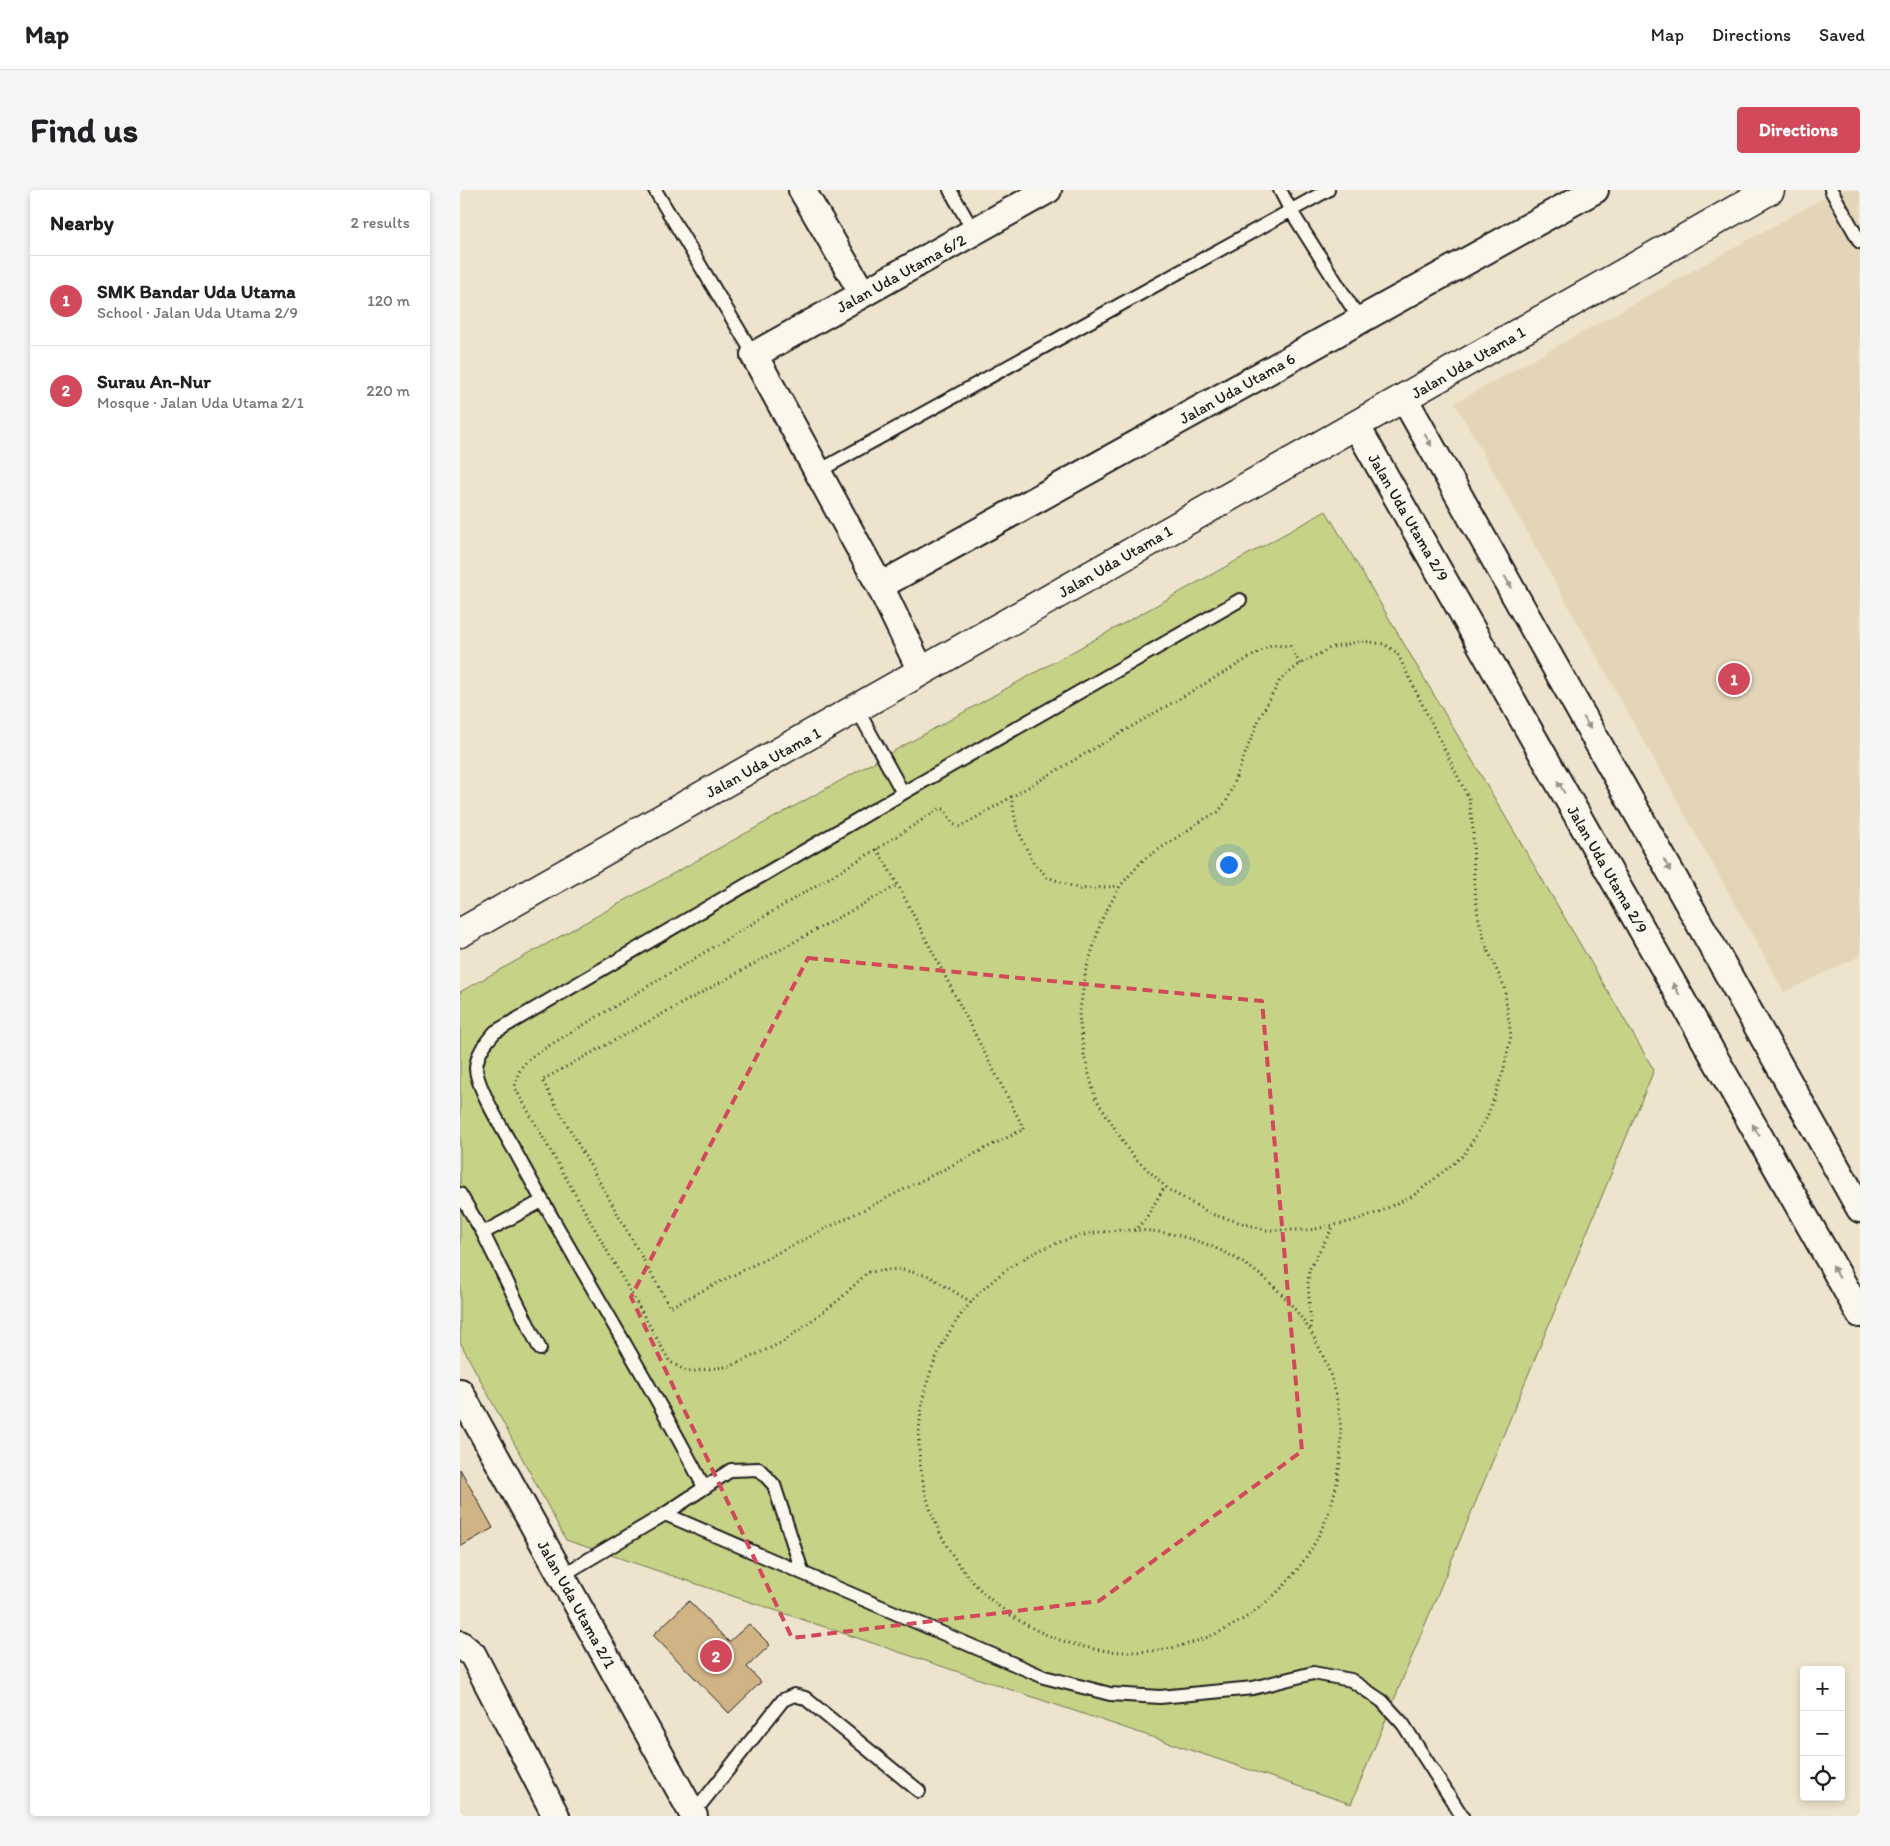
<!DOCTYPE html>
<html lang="en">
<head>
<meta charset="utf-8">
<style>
	:root { --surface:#fff; --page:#f6f6f6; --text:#202124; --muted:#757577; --line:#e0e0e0; --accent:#d1495b }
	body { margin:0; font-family:Itim,sans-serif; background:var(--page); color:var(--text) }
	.controls { position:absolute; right:15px; bottom:15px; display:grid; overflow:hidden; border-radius:5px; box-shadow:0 2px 8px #0003 }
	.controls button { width:45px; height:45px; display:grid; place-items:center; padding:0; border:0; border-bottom:1px solid var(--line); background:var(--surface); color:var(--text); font:25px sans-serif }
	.you { position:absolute; left:768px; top:674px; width:18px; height:18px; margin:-12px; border:4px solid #fff; border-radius:50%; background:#1a73e8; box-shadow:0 0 0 8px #1a73e833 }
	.badge { display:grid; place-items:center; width:32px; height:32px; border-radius:50%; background:var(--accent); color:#fff; font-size:16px; font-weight:700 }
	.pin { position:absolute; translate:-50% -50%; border:2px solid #fff; box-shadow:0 1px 5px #0006 }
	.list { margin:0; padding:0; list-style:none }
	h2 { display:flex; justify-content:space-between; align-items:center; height:65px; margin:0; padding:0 20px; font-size:21px }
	h2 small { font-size:16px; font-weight:400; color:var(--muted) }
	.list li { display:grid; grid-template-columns:32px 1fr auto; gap:15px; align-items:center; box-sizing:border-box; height:90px; padding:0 20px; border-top:1px solid var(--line) }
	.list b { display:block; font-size:19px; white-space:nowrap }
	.list p { margin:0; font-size:16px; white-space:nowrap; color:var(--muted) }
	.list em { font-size:16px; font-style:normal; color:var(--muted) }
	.icon { flex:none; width:28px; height:28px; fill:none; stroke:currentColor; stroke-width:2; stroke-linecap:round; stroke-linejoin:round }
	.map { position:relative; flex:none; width:1400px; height:1626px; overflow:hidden; border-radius:5px }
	header { display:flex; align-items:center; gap:30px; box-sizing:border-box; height:70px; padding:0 25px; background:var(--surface); border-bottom:1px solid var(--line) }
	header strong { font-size:24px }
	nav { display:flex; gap:28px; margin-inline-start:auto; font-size:18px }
	.intro { display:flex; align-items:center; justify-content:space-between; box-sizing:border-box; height:120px; padding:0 30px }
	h1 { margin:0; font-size:35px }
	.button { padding:12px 22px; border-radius:5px; background:var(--accent); color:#fff; font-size:18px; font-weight:700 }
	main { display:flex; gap:30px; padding:0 30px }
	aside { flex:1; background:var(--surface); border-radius:5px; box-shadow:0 2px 8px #0003 }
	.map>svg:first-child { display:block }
</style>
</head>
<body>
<header>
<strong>Map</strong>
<nav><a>Map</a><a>Directions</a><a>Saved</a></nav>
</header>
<div class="intro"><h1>Find us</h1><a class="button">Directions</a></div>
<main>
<aside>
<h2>Nearby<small>2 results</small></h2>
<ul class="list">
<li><span class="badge">1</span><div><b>SMK Bandar Uda Utama</b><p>School · Jalan Uda Utama 2/9</p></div><em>120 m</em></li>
<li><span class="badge">2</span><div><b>Surau An-Nur</b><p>Mosque · Jalan Uda Utama 2/1</p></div><em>220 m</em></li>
</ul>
</aside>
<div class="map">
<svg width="1400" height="1626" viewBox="0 0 1400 1626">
	<rect width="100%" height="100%" fill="#eee3cd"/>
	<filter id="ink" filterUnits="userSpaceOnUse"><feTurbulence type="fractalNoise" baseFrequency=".02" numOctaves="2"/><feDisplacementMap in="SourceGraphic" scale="10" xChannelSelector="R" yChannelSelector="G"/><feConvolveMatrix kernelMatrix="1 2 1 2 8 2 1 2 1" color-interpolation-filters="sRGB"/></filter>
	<g filter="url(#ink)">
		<path fill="#e5d5b8" d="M1378,0H1400V766L1324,802L995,213Z"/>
		<path fill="#c6d286" stroke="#717751" d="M866,321L1194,880L891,1614L106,1350L0,1152V802Z"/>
		<path fill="#d1b486" stroke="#1c1c1c" d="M0,1279L33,1338L0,1357Z
			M229,1411L269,1452L289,1434L310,1455L287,1477L301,1492L269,1523L193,1445Z"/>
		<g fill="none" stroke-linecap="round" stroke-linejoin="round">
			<g stroke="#1c1c1c" stroke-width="16">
				<path id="lane" d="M195,0L294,165
					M490,0L514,42
					M820,0L831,21L900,130
					M1371,0L1400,52
					M357,282L868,0
					M397,519L443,603
					M0,1004L23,1043L80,1159
					M23,1043L82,1011
					M244,1297C186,1184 117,1076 56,963C46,945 16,897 16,878C17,863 26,852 35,842L443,603L780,410
					M205,1324L271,1280L299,1279L314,1295L342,1381
					M101,1386L205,1324L584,1487L650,1504L700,1507L793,1498L853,1483L891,1490L922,1511L943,1534L1002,1626
					M233,1624L323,1510L334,1505L345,1508L459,1601"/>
			</g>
			<g stroke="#1c1c1c" stroke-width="30">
				<path id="street" d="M342,0L403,104
					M944,208L1400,1019
					M896,235L1400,1124
					M420,396L1135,0
					M461,481L420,396L294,165L588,0
					M0,1202L234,1626
					M0,1454L13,1465L96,1626"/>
			</g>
			<g stroke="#1c1c1c" stroke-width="31">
				<path id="secondary" d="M0,743L1310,0"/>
			</g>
			<path stroke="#1c1c1c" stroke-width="3" stroke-dasharray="1 4" stroke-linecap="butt" d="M902,451L924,454L937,463L1009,609L1013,640L1014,693L1018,726L1026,756L1044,796L1051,846L1043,882L1027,927L1004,965L953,1006L919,1022L889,1032L850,1040H806L751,1024L709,1000L671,964L635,907L624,865L619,826L626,780L642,729L660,696L683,670L746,628L758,622L766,612L799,529L820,490L840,474L870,458Z
				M551,606L557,638L573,672L587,687L620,699L659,696
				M417,659L438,695L564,939L210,1117L82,890L438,695
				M459 1251a211 211 0 1 1 422 0a211 211 0 1 1-422 0Z
				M674,1041L685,1030L705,996
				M511,1112L469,1086L439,1079L408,1082L380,1109L323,1152L271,1176L228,1182L210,1172L55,898C58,870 74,866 95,852L417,659L479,619H484L493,634L500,637L811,455L830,456L840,474
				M851,1138L848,1094L849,1080L874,1035"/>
			<use href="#lane" stroke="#fbf7ec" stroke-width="12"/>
			<use href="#street" stroke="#fbf7ec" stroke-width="26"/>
			<use href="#secondary" stroke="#fbf7ec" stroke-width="28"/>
		</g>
		<defs><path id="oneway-solid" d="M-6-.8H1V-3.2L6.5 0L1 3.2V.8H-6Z" transform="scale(1.25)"/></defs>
		<g fill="#97948e">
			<use href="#oneway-solid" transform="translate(968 250) rotate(61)"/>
			<use href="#oneway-solid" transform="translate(1048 392) rotate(61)"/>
			<use href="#oneway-solid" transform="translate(1127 533) rotate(61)"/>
			<use href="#oneway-solid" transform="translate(1101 597) rotate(-120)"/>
			<use href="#oneway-solid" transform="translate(1207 675) rotate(61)"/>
			<use href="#oneway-solid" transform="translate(1216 799) rotate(-120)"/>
			<use href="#oneway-solid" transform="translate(1296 940) rotate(-120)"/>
			<use href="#oneway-solid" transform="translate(1376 1082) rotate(-120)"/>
		</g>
	</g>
	<path fill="none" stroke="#d1495b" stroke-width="4" stroke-dasharray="10 6" stroke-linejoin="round" d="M348,768L802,811L842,1261L639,1411L332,1448L171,1107Z"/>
	<g text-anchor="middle" stroke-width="4" stroke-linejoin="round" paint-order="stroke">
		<g font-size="16" fill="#1c1c1c" stroke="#fbf7ec">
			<text transform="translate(441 83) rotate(-29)" y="6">Jalan Uda Utama 6/2</text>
			<text transform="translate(1008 172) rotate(-30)" y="6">Jalan Uda Utama 1</text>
			<text transform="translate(777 198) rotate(-29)" y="6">Jalan Uda Utama 6</text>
			<text transform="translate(949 327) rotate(60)" y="6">Jalan Uda Utama 2/9</text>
			<text transform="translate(655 371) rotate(-30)" y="6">Jalan Uda Utama 1</text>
			<text transform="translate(303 572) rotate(-29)" y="6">Jalan Uda Utama 1</text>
			<text transform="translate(1148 679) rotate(60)" y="6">Jalan Uda Utama 2/9</text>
			<text transform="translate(117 1414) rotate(61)" y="6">Jalan Uda Utama 2/1</text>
		</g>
	</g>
</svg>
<div class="controls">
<button>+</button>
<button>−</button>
<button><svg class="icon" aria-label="locate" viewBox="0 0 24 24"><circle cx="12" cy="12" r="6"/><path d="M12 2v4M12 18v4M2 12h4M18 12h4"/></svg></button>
</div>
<div class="you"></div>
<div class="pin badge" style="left:1274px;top:489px">1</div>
<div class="pin badge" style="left:256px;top:1466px">2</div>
</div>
</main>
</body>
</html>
